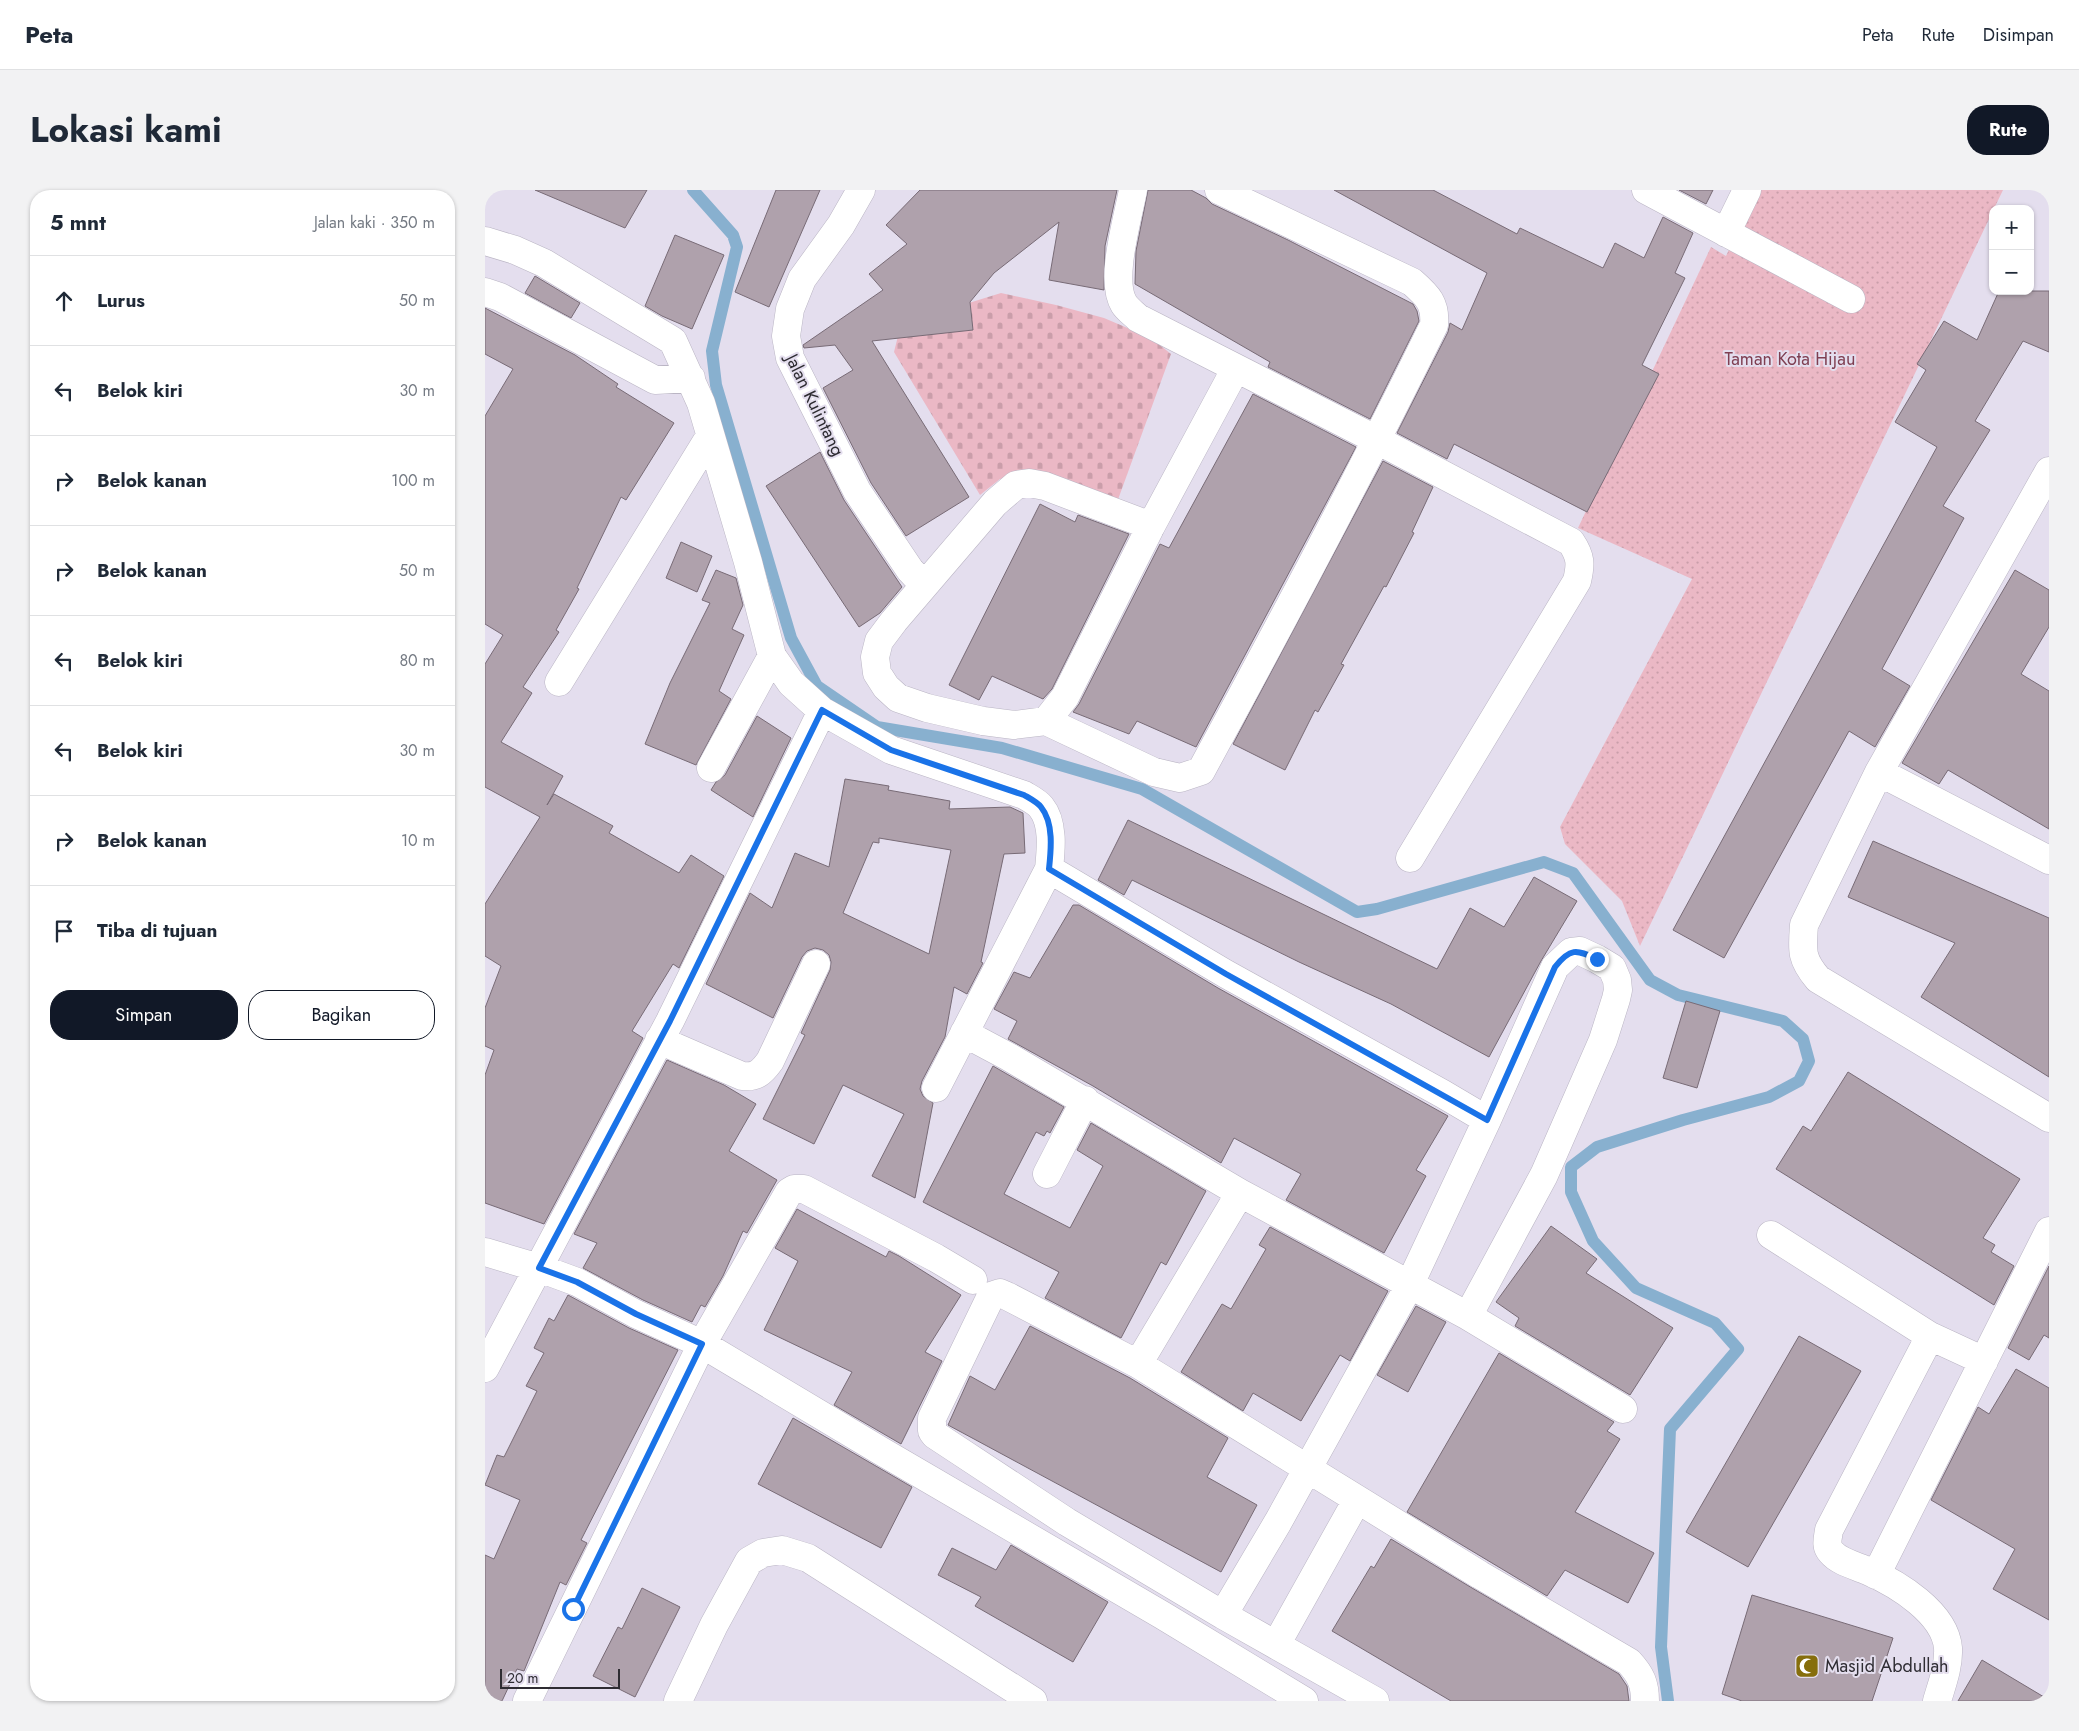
<!DOCTYPE html>
<html lang="id">
<head>
<meta charset="utf-8">
<style>
	:root { --surface:#fff; --page:#f2f2f3; --text:#1f2937; --muted:#747a83; --line:#e0e1e3; --accent:#111827 }
	body { margin:0; font-family:Jost,sans-serif; background:var(--page); color:var(--text) }
	.controls { position:absolute; right:15px; top:15px; display:grid; overflow:hidden; border-radius:10px; box-shadow:0 1px 4px #0004 }
	.controls button { width:45px; height:45px; display:grid; place-items:center; padding:0; border:0; border-bottom:1px solid var(--line); background:var(--surface); color:var(--text); font:25px sans-serif }
	.scale { position:absolute; left:15px; bottom:12px; width:120px; box-sizing:border-box; padding-left:5px; border:2px solid #2e2c32; border-top:0; font-size:14px; line-height:18px; white-space:nowrap; color:#2e2c32; -webkit-text-stroke:4px #e4deee; paint-order:stroke }
	.stop { position:absolute; width:15px; height:15px; margin:-11px; border:4px solid #1a73e8; border-radius:50%; background:#fff }
	.stop.end { background:#1a73e8; border-color:#fff; box-shadow:0 1px 5px #0008 }
	.list { margin:0; padding:0; list-style:none }
	h2 { display:flex; justify-content:space-between; align-items:center; height:65px; margin:0; padding:0 20px; font-size:21px }
	h2 small { font-size:16px; font-weight:400; color:var(--muted) }
	.list li { display:grid; grid-template-columns:32px 1fr auto; gap:15px; align-items:center; box-sizing:border-box; height:90px; padding:0 20px; border-top:1px solid var(--line) }
	.list b { display:block; font-size:19px; white-space:nowrap }
	.list em { font-size:16px; font-style:normal; color:var(--muted) }
	.actions { display:flex; gap:10px; padding:15px 20px }
	.actions a { flex:1; padding:11px 0; border:1px solid var(--accent); border-radius:20px; text-align:center; font-size:18px; color:var(--accent) }
	.actions .main { background:var(--accent); color:#fff }
	.icon { flex:none; width:28px; height:28px; fill:none; stroke:currentColor; stroke-width:2; stroke-linecap:round; stroke-linejoin:round }
	.map { position:relative; flex:none; width:1564px; height:1511px; overflow:hidden; border-radius:20px }
	header { display:flex; align-items:center; gap:30px; box-sizing:border-box; height:70px; padding:0 25px; background:var(--surface); border-bottom:1px solid var(--line) }
	header strong { font-size:24px }
	nav { display:flex; gap:28px; margin-inline-start:auto; font-size:18px }
	.intro { display:flex; align-items:center; justify-content:space-between; box-sizing:border-box; height:120px; padding:0 30px }
	h1 { margin:0; font-size:35px }
	.button { padding:12px 22px; border-radius:20px; background:var(--accent); color:#fff; font-size:18px; font-weight:700 }
	main { display:flex; gap:30px; padding:0 30px }
	aside { flex:1; background:var(--surface); border-radius:20px; box-shadow:0 1px 4px #0004 }
	.map>svg:first-child { display:block }
</style>
</head>
<body>
<header>
<strong>Peta</strong>
<nav><a>Peta</a><a>Rute</a><a>Disimpan</a></nav>
</header>
<div class="intro"><h1>Lokasi kami</h1><a class="button">Rute</a></div>
<main>
<aside>
<h2>5 mnt<small>Jalan kaki · 350 m</small></h2>
<ul class="list">
<li><svg class="icon" aria-label="ahead" viewBox="0 0 24 24"><path d="M12 20V5M6 11l6-6 6 6"/></svg><div><b>Lurus</b></div><em>50 m</em></li>
<li><svg class="icon" aria-label="left" viewBox="0 0 24 24"><path d="M17 20v-9H6M10 6l-5 5 5 5"/></svg><div><b>Belok kiri</b></div><em>30 m</em></li>
<li><svg class="icon" aria-label="right" viewBox="0 0 24 24"><path d="M7 20v-9h11M14 6l5 5-5 5"/></svg><div><b>Belok kanan</b></div><em>100 m</em></li>
<li><svg class="icon" aria-label="right" viewBox="0 0 24 24"><path d="M7 20v-9h11M14 6l5 5-5 5"/></svg><div><b>Belok kanan</b></div><em>50 m</em></li>
<li><svg class="icon" aria-label="left" viewBox="0 0 24 24"><path d="M17 20v-9H6M10 6l-5 5 5 5"/></svg><div><b>Belok kiri</b></div><em>80 m</em></li>
<li><svg class="icon" aria-label="left" viewBox="0 0 24 24"><path d="M17 20v-9H6M10 6l-5 5 5 5"/></svg><div><b>Belok kiri</b></div><em>30 m</em></li>
<li><svg class="icon" aria-label="right" viewBox="0 0 24 24"><path d="M7 20v-9h11M14 6l5 5-5 5"/></svg><div><b>Belok kanan</b></div><em>10 m</em></li>
<li><svg class="icon" aria-label="arrive" viewBox="0 0 24 24"><path d="M6 21V4h12l-3 4 3 4H6"/></svg><div><b>Tiba di tujuan</b></div></li>
</ul>
<div class="actions"><a class="main">Simpan</a><a>Bagikan</a></div>
</aside>
<div class="map">
<svg width="1564" height="1511" viewBox="0 0 1564 1511">
	<defs>
		<pattern id="cemetery-stones" width="16" height="16" patternUnits="userSpaceOnUse" patternTransform="scale(1.25)"><rect width="16" height="16" fill="#ebb8c5"/><path d="M2 7V4a2 2 0 0 1 4 0v3zM10 15v-3a2 2 0 0 1 4 0v3z" fill="#ca9eaa"/></pattern>
		<pattern id="park-dots" width="8" height="8" patternUnits="userSpaceOnUse" patternTransform="scale(1.25)"><rect width="8" height="8" fill="#ebb8c5"/><path d="M2 2h.1M6 6h.1" fill="none" stroke="#ca9eaa" stroke-width="1.8" stroke-linecap="round"/></pattern>
	</defs>
	<rect width="100%" height="100%" fill="#e4deee"/>
	<path fill="url(#cemetery-stones)" d="M516,103L571,115L619,128L666,148L686,164L631,315L543,285L515,289L495,305L409,162L416,134Z"/>
	<path fill="url(#park-dots)" d="M1272,0H1518L1155,756L1137,711L1080,654L1075,637L1207,389L1093,338L1226,57L1241,66Z"/>
	<g fill="none" stroke-linecap="round" stroke-linejoin="round">
		<path stroke="#88b0cf" stroke-width="12" d="M208,0L248,45L252,57L227,161L231,195L306,448L332,496L392,537L517,558L657,599L872,722L892,719L1059,672L1088,683L1165,790L1193,805L1298,831L1318,849L1324,871L1314,891L1284,907L1198,930L1112,957L1086,977V1002L1108,1051L1151,1098L1230,1133L1253,1159L1185,1239L1176,1457L1183,1511"/>
	</g>
	<path fill="#afa1ac" stroke="#786b76" fill-rule="evenodd" d="M50,0H162L140,38Z
		M291,0H335L284,117L250,102Z
		M435,0H632L620,56L619,100L564,90L574,32L509,83L485,112L488,140L387,151L484,307L421,346L386,293L338,198L368,180L350,155L319,158L318,155L398,100L384,84L422,54L401,35Z
		M663,0H706L721,8L727,14L803,50L928,114L932,121L934,131L885,229L783,177L785,172L650,94L651,61Z
		M849,0H948L1032,44L1035,38L1118,78L1130,53L1159,68L1178,27L1208,43L1190,83L1200,88L1157,175L1174,184L1102,322L969,254L962,269L912,243L963,142L965,133L977,140L1002,83Z
		M1194,0H1228L1221,14Z
		M190,45L239,65L207,139L177,126L160,116Z
		M50,86L95,113L86,128L40,103Z
		M1514,101H1564V162L1538,151L1490,231L1505,240L1458,316L1479,328L1397,479L1425,496L1390,557L1364,541L1239,768L1188,740L1452,257L1410,232L1441,180L1432,174L1459,131L1492,150Z
		M0,118L90,165L133,194L131,197L189,233L141,310L136,307L92,398L94,399L71,440L74,442L38,497L47,503L16,552L78,586L62,615L69,604L128,636L124,643L194,683L206,665L239,686L194,778L188,774L147,841L158,848L59,1034L0,1013V885L9,860L0,856V818L16,776L0,766V714L55,627L0,597V474L18,445L0,434V226L28,179L0,164Z
		M768,204L871,257L711,557L652,531L644,544L588,522L594,514L675,354L684,358Z
		M335,262L359,310L417,397L395,423L374,437L281,296Z
		M898,271L948,297L927,342L929,343L901,397L899,396L856,474L859,475L833,522L830,520L800,580L748,554Z
		M555,314L590,332L593,325L644,344L567,499L558,509L507,486L494,510L464,495Z
		M196,352L227,366L212,402L181,388Z
		M231,380L251,388L258,415L247,439L259,445L234,501L246,509L211,575L160,554L185,493L225,413L217,410Z
		M1530,380L1564,400V437L1536,484L1564,501V639L1463,580L1454,594L1417,573Z
		M272,526L306,548L268,627L226,600L231,592L240,585Z
		M360,589L404,596L403,600L465,611L464,619L525,617L538,623L540,663L519,664L496,772L498,773L482,804L469,797L460,847L437,891L435,899L438,906L448,913L430,1008L387,986L419,924L358,895L329,954L278,929L320,845L316,843L345,780L346,772L344,765L338,760L330,758L322,761L317,767L288,828L221,794L265,703L287,718L310,663L344,677ZM394,648L466,660L444,764L358,723L388,652L394,653Z
		M643,630L952,779L985,718L1019,737L1049,687L1092,711L1056,771L1004,867L906,814L814,772L647,690L639,705L613,690Z
		M1388,651L1564,728V887L1436,807L1470,753L1363,707Z
		M588,715H594L733,798L963,926L931,980L941,986L899,1063L801,1010L816,984L749,948L736,973L608,896L523,849L532,831L509,819L529,782L545,788Z
		M1201,811L1235,821L1212,898L1178,888Z
		M182,870L239,895L271,914L244,961L292,990L262,1043L258,1041L238,1086L220,1117L216,1115L207,1132L158,1110L98,1078L112,1053L89,1044Z
		M508,876L579,917L565,943L562,941L559,946L551,942L519,1004L585,1038L618,976L592,960L606,933L721,1001L681,1075L676,1072L636,1148L560,1108L574,1082L438,1012Z
		M1363,882L1535,989L1498,1048L1510,1055L1506,1062L1529,1076L1509,1115L1291,979L1318,936L1326,941Z
		M312,1019L401,1067L404,1061L414,1066L476,1105L440,1162L457,1171L416,1254L349,1215L367,1182L279,1140L313,1071L290,1058Z
		M1066,1036L1112,1069L1101,1083L1188,1138L1145,1205L1030,1136L1034,1128L1011,1112Z
		M785,1037L903,1101L865,1171L855,1165L816,1231L768,1203L758,1221L696,1182L737,1114L746,1119L781,1059L774,1055Z
		M1564,1076V1148L1559,1145L1544,1170L1523,1158Z
		M83,1105L144,1138L193,1160L96,1350L102,1353L81,1395L75,1392L39,1481L32,1479L17,1511H0V1365L9,1369L35,1310L0,1295L12,1265L19,1267L52,1201L41,1196L59,1163L49,1158L64,1128L69,1131Z
		M931,1116L961,1132L923,1202L892,1185Z
		M545,1136L645,1188L743,1248L722,1287L772,1315L736,1382L463,1235L485,1186L510,1200Z
		M1314,1146L1376,1181L1263,1377L1201,1342Z
		M1014,1163L1129,1232L1122,1241L1135,1249L1090,1322L1169,1363L1143,1413L1080,1380L1062,1406L922,1322Z
		M1531,1179L1564,1198V1430L1508,1399L1530,1359L1446,1310L1493,1217L1504,1224Z
		M308,1228L427,1297L396,1358L273,1294Z
		M906,1349L987,1398L1134,1484L1142,1496L1144,1511H966L847,1441L886,1376L889,1378Z
		M526,1355L623,1412L588,1472L490,1416L496,1407L453,1385L467,1358L511,1380Z
		M157,1398L195,1417L150,1507L108,1486L133,1437L137,1439Z
		M1267,1405L1408,1448L1387,1511H1257L1237,1504Z
		M1497,1470L1564,1510V1511H1473Z"/>
	<g fill="none" stroke-linecap="round" stroke-linejoin="round">
		<g stroke="#bab5c4" stroke-width="29">
			<path id="minor" d="M376,0L356,35L317,89L305,119L301,146L305,168L372,301L425,380L439,395
				M648,0C643,28 624,90 639,114C642,119 649,124 653,128L892,250L1086,352C1096,367 1096,374 1092,391L925,668
				M1161,0L1366,109
				M1241,43L1262,0
				M0,51L30,60L59,73L188,151L216,213L263,372L287,466L306,493L337,521L406,560L539,605C544,608 552,612 556,617C569,633 566,660 564,679L451,898
				M0,102L15,107L170,190L206,188
				M1564,281L1394,582L1319,735C1317,761 1316,769 1333,789L1564,928
				M666,336L560,296L544,293L531,295L510,313L409,431L394,451L390,467L392,483L401,497L413,508L442,518L498,531L529,535L561,531L669,582L695,588L716,581C796,434 875,286 949,135C951,114 943,106 927,92L734,0
				M74,492L225,246
				M561,531L580,507L666,336L751,178
				M226,578L287,466
				M1394,582L1564,670
				M564,679L741,784L958,904L1002,930
				M479,843L524,867L755,1003L983,1126L1138,1219
				M174,850L257,886C271,888 277,882 285,871L331,774
				M562,984L600,910
				M1286,1045L1445,1146L1499,1171
				M0,1062L54,1078L92,1092L151,1124L217,1154L396,1261L677,1425L819,1511
				M1445,1146L1344,1340C1343,1348 1340,1356 1346,1362C1354,1372 1372,1376 1383,1381C1413,1394 1460,1423 1463,1458C1464,1476 1457,1494 1452,1511
				M653,1174L755,1003
				M0,1178L185,831L337,521
				M1391,1385L1564,1041
				M738,1425L793,1332L924,1096L1002,930L1070,777L1086,762L1095,761L1112,769L1127,778L1132,790L1133,800L1131,809L1118,850L1059,985L983,1126
				M791,1455L872,1310
				M42,1511L217,1154L304,1002L309,999H319L451,1068L488,1090
				M193,1511L229,1435L264,1371L278,1363L297,1360L323,1368L548,1511
				M890,1511L738,1425L582,1332L450,1245L447,1241V1228L506,1106L515,1103L522,1106L653,1174L995,1385L1144,1472C1156,1485 1160,1494 1160,1511"/>
		</g>
		<use href="#minor" stroke="#fff" stroke-width="28"/>
	</g>
	<g fill="none" stroke-linecap="round" stroke-linejoin="round">
		<path stroke="#1a73e8" stroke-width="6" d="M88,1419L217,1154L151,1124L92,1092L54,1078L185,831L337,520L406,560L539,605C544,608 552,612 556,617C569,633 566,660 564,679L741,784L1002,930L1070,777C1085,758 1091,759 1112,769"/>
	</g>
	<defs>
		<g id="mosque-square" transform="scale(1.25)"><rect x="-9" y="-9" width="18" height="18" rx="4" fill="#866e0c" stroke="#e4deee"/><path d="M3.5-4.9A6 6 0 1 0 3.5 4.9A5 5 0 1 1 3.5-4.9Z" fill="#fff"/></g>
	</defs>
	<g fill-rule="evenodd">
		<use href="#mosque-square" x="1322" y="1476"/>
	</g>
	<g text-anchor="middle" stroke-width="4" stroke-linejoin="round" paint-order="stroke">
		<g font-size="18" fill="#7f3f52" stroke="#e4deee">
			<text x="1305" y="175">Taman Kota Hijau</text>
		</g>
		<g font-size="18" fill="#2e2c32" stroke="#e4deee">
			<text transform="translate(330 215) rotate(64)" y="6">Jalan Kulintang</text>
		</g>
		<g font-size="18" fill="#2e2c32" stroke="#e4deee" text-anchor="start">
			<text x="1340" y="1482">Masjid Abdullah</text>
		</g>
	</g>
</svg>
<div class="controls">
<button>+</button>
<button>−</button>
</div>
<div class="scale">20 m</div>
<div class="stop" style="left:88px;top:1419px"></div>
<div class="stop end" style="left:1112px;top:769px"></div>
</div>
</main>
</body>
</html>
